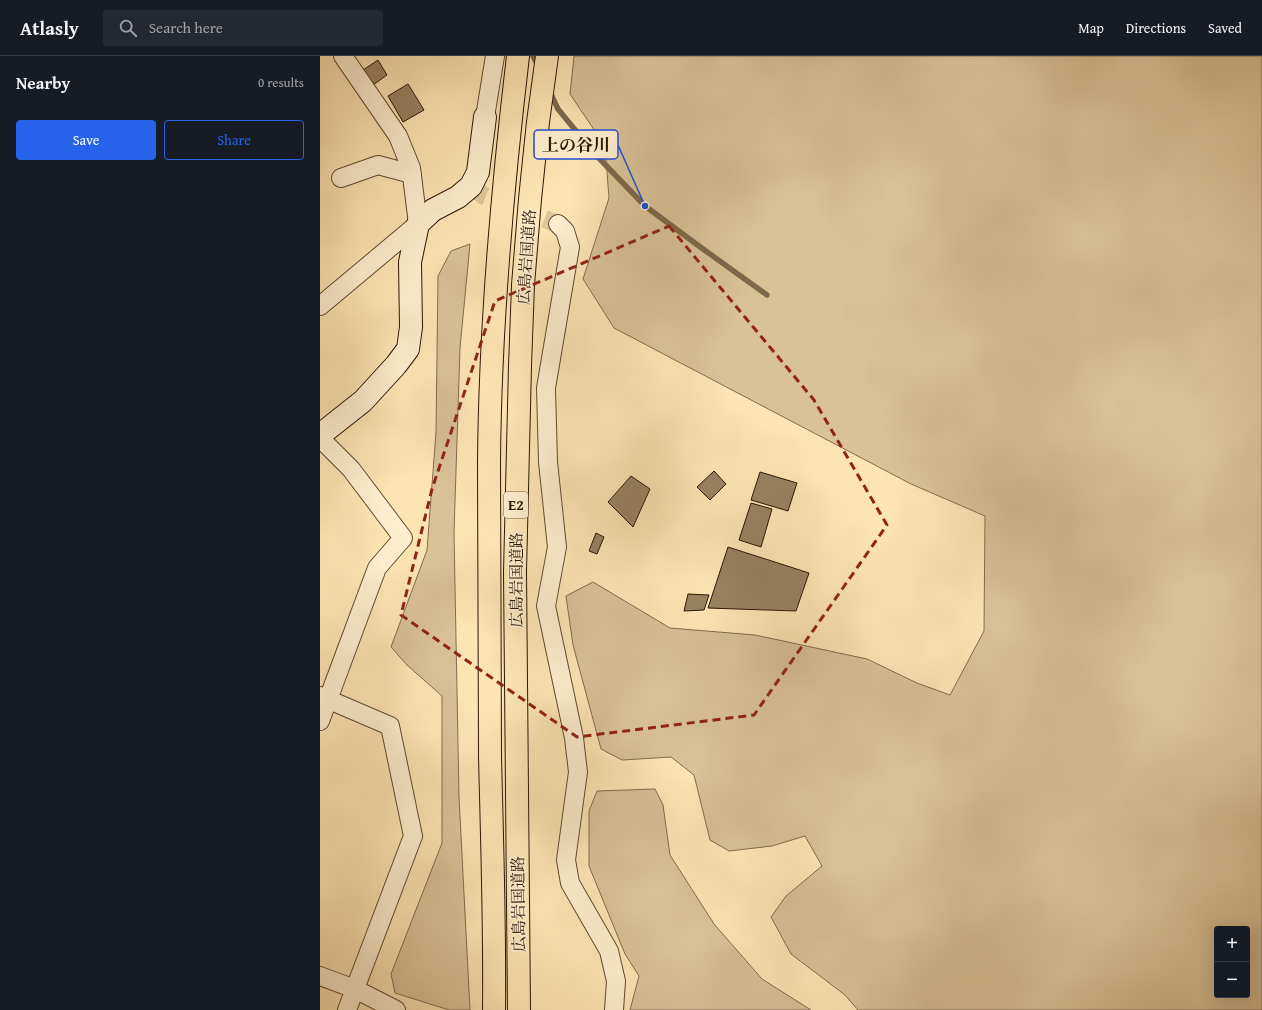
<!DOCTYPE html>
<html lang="en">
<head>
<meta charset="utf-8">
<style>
	:root { --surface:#171b24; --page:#242831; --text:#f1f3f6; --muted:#9ea1a6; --line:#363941; --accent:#2563eb }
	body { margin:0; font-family:"Gentium Book Plus","Noto Serif JP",serif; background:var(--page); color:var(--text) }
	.controls { position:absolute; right:12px; bottom:12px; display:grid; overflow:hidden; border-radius:4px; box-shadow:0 4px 16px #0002 }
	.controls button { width:36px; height:36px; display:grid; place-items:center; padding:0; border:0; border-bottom:1px solid var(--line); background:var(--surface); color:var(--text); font:20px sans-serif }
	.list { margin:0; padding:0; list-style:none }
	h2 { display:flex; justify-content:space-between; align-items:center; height:52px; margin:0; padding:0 16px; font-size:17px }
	h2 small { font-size:13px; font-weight:400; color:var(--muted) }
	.actions { display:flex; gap:8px; padding:12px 16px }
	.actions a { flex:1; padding:9px 0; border:1px solid var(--accent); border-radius:4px; text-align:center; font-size:14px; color:var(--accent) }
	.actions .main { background:var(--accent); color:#fff }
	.icon { flex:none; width:22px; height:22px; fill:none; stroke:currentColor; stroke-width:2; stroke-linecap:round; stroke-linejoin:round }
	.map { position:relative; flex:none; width:942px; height:954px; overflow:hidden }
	header { display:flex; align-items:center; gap:24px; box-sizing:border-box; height:56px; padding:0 20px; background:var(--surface); border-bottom:1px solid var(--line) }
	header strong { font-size:19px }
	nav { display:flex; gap:22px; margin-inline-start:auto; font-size:14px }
	.search { width:280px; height:36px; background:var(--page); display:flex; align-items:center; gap:10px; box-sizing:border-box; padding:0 14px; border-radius:4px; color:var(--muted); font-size:15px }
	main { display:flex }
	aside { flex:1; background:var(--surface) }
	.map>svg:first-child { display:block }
</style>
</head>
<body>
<header>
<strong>Atlasly</strong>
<div class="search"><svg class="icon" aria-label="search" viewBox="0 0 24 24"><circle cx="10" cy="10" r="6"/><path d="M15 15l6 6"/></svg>Search here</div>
<nav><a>Map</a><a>Directions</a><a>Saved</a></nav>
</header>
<main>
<aside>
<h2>Nearby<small>0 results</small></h2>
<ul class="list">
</ul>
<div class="actions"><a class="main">Save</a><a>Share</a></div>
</aside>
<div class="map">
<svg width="942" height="954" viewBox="0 0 942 954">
	<rect width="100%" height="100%" fill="#fde5b3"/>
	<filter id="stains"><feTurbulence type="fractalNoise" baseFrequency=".005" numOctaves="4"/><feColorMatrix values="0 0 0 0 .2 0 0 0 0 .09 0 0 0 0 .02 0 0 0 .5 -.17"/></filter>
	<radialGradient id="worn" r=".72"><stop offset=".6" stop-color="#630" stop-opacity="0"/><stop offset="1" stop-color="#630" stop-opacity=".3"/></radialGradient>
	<path fill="#d9c296" stroke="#826c4e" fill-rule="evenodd" d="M254,0H942V954H538L525,939L471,898L451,861L466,840L502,810L485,780L452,790L409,795L390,784L374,719L351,701L302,704L281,693L253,589L246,540L273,526L350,572L435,579L547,603L597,627L630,639L664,575L665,460L591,428L294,272L263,223L289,142L285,90L250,38ZM897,873H927V939H897Z
		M150,188L140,292L134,477L139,741L150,954H129L75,937L71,918L122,787V640L87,609L71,591L107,494L116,376L118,220L131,195Z
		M335,733L343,749L350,799L394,868L442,923L491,954H310L319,920L305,898L269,810V755L277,735Z"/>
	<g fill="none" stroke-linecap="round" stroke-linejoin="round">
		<path stroke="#7d684a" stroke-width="5.5" d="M213,0L218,10
			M229,34L238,53L274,97L325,150L383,193L447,239"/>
	</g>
	<path fill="#988260" stroke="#2a1606" d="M58,4L67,19L53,29L43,14Z
		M88,28L104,54L83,66L68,40Z
		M394,415L406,428L390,444L377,431Z
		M440,416L477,427L468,455L431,444Z
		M311,420L330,433L313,471L288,446Z
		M431,447L452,453L441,491L419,484Z
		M276,477L284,481L277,498L269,495Z
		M408,491L489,517L476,555L388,552Z
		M368,538L389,539L384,554L364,555Z"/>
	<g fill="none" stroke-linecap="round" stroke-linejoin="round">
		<path stroke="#ddc699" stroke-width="18" stroke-dasharray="18 9" stroke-linecap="butt" d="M151,130L164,140L238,168"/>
		<g stroke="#5f4a31" stroke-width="20">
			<path id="street" d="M165,61L175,0
				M21,122L58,109L92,118
				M238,168L245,175L250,191L226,332L228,406L237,491L226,550L254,682L258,716L246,804L250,827L289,895L296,925L294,954
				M0,250L98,168L91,112L78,80L23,0
				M0,382L31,413L83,482L57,512L0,665
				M0,640L70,670L93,780L27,954
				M0,920L35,933L76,954"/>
		</g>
		<g stroke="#2a1606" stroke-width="24">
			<path id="secondary" d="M0,379L43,345L76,309L88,293L91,271L90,206L98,168L113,154L138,141L151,130L158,116L165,61"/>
		</g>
		<g stroke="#2a1606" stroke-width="24">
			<path id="highway" d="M174,954C175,869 172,784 170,700C169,602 169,504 169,407C170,271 182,135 198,0
				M199,954L195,516L200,310L203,229L210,143L218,66L227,0"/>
		</g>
		<use href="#street" stroke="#feeece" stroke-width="18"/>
		<use href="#secondary" stroke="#feeece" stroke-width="22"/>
		<use href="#highway" stroke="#fde5b3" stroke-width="22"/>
	</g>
	<path fill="none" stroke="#8f2418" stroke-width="3" stroke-dasharray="8 5" stroke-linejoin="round" d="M349,170L494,344L567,469L434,659L257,681L81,559L112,433L175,245Z"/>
	<g text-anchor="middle" stroke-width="3.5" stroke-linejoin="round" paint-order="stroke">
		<rect fill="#feeece" stroke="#6a5742" stroke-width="1" x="184" y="436" width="24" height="26" rx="3"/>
		<g font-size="15" font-weight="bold" fill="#2a1606">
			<text x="196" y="454">E2</text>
		</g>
		<g font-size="16" fill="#2a1606" stroke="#feeece">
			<text transform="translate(206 201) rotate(-86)" y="6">広島岩国道路</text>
			<text transform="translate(196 524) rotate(-90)" y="6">広島岩国道路</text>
			<text transform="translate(198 848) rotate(-91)" y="6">広島岩国道路</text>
		</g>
	</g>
	<path fill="none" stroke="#1d4ed8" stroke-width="1.5" d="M325 150L298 89"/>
	<circle fill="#1d4ed8" stroke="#feeece" stroke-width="1.5" cx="325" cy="150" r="4"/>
	<rect fill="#feeece" stroke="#1d4ed8" stroke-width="1.5" x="214" y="74" width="84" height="29" rx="4"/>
	<g font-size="17" text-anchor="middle" font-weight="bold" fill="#2a1606">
		<text x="256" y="95">上の谷川</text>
	</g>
	<rect width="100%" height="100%" filter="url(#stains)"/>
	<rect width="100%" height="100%" fill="url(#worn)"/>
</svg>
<div class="controls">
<button>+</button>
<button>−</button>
</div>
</div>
</main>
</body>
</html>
